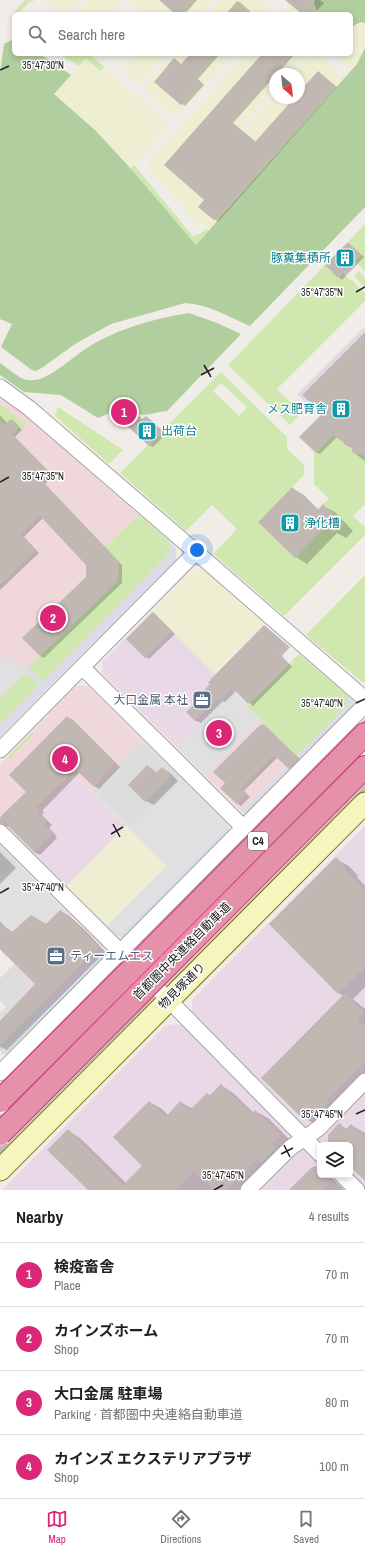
<!DOCTYPE html>
<html lang="en">
<head>
<meta charset="utf-8">
<style>
	:root { --surface:#fff; --page:#f6f6f6; --text:#202124; --muted:#757577; --line:#e0e0e0; --accent:#db2777 }
	body { margin:0; font-family:"Archivo Narrow","Noto Sans JP",sans-serif; background:var(--page); color:var(--text) }
	.controls { position:absolute; right:12px; bottom:12px; display:grid; overflow:hidden; border-radius:6px; box-shadow:0 2px 6px #0003 }
	.controls button { width:36px; height:36px; display:grid; place-items:center; padding:0; border:0; border-bottom:1px solid var(--line); background:var(--surface); color:var(--text); font:20px sans-serif }
	.compass { position:absolute; left:269px; top:68px; width:36px; height:36px; border-radius:50%; background:var(--surface); box-shadow:0 2px 6px #0003; rotate:152deg }
	.you { position:absolute; left:197px; top:550px; width:14px; height:14px; margin:-10px; border:3px solid #fff; border-radius:50%; background:#1a73e8; box-shadow:0 0 0 6px #1a73e833 }
	.badge { display:grid; place-items:center; width:26px; height:26px; border-radius:50%; background:var(--accent); color:#fff; font-size:13px; font-weight:700 }
	.pin { position:absolute; translate:-50% -50%; border:2px solid #fff; box-shadow:0 1px 4px #0006 }
	.list { margin:0; padding:0; list-style:none }
	h2 { display:flex; justify-content:space-between; align-items:center; height:52px; margin:0; padding:0 16px; font-size:17px }
	h2 small { font-size:13px; font-weight:400; color:var(--muted) }
	.list li { display:grid; grid-template-columns:26px 1fr auto; gap:12px; align-items:center; box-sizing:border-box; height:64px; padding:0 16px; border-top:1px solid var(--line) }
	.list b { display:block; font-size:15px; white-space:nowrap }
	.list p { margin:0; font-size:13px; white-space:nowrap; color:var(--muted) }
	.list em { font-size:13px; font-style:normal; color:var(--muted) }
	.icon { flex:none; width:22px; height:22px; fill:none; stroke:currentColor; stroke-width:2; stroke-linecap:round; stroke-linejoin:round }
	.map { position:relative; flex:none; width:365px; height:1190px; overflow:hidden }
	.search { position:absolute; background:var(--surface); box-shadow:0 2px 6px #0003; left:12px; right:12px; top:12px; height:44px; display:flex; align-items:center; gap:10px; box-sizing:border-box; padding:0 14px; border-radius:6px; color:var(--muted); font-size:15px }
	.sheet { height:308px; background:var(--surface) }
	nav { display:flex; justify-content:space-around; align-items:center; box-sizing:border-box; height:56px; border-top:1px solid var(--line); background:var(--surface); font-size:11px; color:var(--muted) }
	nav a { display:grid; justify-items:center; gap:2px }
	nav .on { color:var(--accent) }
	.map>svg:first-child { display:block }
</style>
</head>
<body>
<div class="map">
<svg width="365" height="1190" viewBox="0 0 365 1190">
	<rect width="100%" height="100%" fill="#f0ece7"/>
	<path fill="#dedddd" d="M143,741L180,777L129,828L92,792Z
		M0,845L16,861L0,876Z
		M3,923L46,966L21,992L42,1012L4,1050H0V1013L6,1007L0,1001V978L14,964L7,956L5,958V955L0,950V926Z"/>
	<path fill="#f0d7d9" d="M0,398L22,413L170,542L0,724Z
		M76,686H88L143,741L92,792L74,775L16,835L0,819V764Z
		M262,720L297,756L245,808H238L205,776Z"/>
	<path fill="#e9d9e7" fill-rule="evenodd" d="M152,611L232,690L176,747L102,673V662Z
		M74,775L126,826L67,886L16,835Z
		M365,826V1190H2L166,1025L180,1024L192,1011V1000ZM320,1145H350V1175H320Z
		M61,906L101,945V952L42,1012L21,992L46,966L23,943Z"/>
	<path fill="#eeeed3" d="M45,0H81L68,14H60Z
		M87,0H118L121,3L112,14H75Z
		M133,0H214L202,14H142L130,4Z
		M221,0H258L268,9L269,13L267,14H209Z
		M293,0H361L365,3V54L208,231L202,224L199,226L148,168V163L246,54H306L288,74H275V89L240,129L242,132L275,95V98H299V74H294L312,54H318L336,69L335,74L340,78L350,67L335,54H351V14H289L287,11V8Z
		M137,54H166L139,85L123,70Z
		M173,54H232L177,116L173,115L143,88Z
		M85,58L100,71L104,67L166,122V128L131,169L96,131L54,94Z
		M204,571L264,623L214,673L152,611L191,572Z
		M126,826L167,866L107,926L67,886Z"/>
	<path fill="#d0e8af" fill-rule="evenodd" d="M25,0H34L32,2L30,1L18,14H14V26L11,19L15,11Z
		M59,54H90L104,67L100,71L85,58L79,66Z
		M134,165L193,236L200,234L206,229L208,231L196,245L131,169Z
		M365,224V272L355,261L361,255L348,242Z
		M325,265L338,278L343,273L350,280L351,279L365,293V301L277,389L301,413L290,425L228,365Z
		M359,271L365,278V288L354,276Z
		M221,372L287,437V449L304,465V475L258,521L295,558L314,539L309,534L322,520L334,532L343,524L323,504L329,499L314,484V449L331,423L365,457V504L353,516L365,527V535L284,616L213,554L237,529L212,505L186,531L120,473ZM221,383L247,407L239,416L213,391Z
		M0,404L27,424L6,444L0,438Z
		M58,407L123,450L109,464L55,416Z
		M139,515L170,542V553L42,682L28,667L118,581L119,562L105,547Z
		M365,575V682H362L306,635Z
		M299,654L348,696V704L297,756L247,706Z
		M27,672L39,685L0,724V697Z
		M31,732L34,734L10,758L8,756Z"/>
	<path fill="#b0ce9e" d="M315,0H365V23L361,22L351,27V14H318L314,3Z
		M14,39V54H40L71,75L54,94L96,131L131,169L196,245L357,64L365,48V207L250,326C229,317 208,304 185,303L111,324L75,344L43,367L36,371L32,370L1,347L12,324L0,319V73L4,44Z
		M189,313L217,323L241,334L167,411C159,411 145,417 138,414C133,411 128,404 124,400L112,412L98,418L61,395L24,392L0,375V363C8,368 19,379 28,380C45,383 68,361 81,352C112,330 152,319 189,313Z"/>
	<path fill="#e0e0e0" d="M9,654L27,672L0,697V660L3,659Z
		M232,690L262,720L205,776L176,747Z
		M180,777L225,822V829L121,933H114L107,926L167,866L129,828Z
		M16,861L61,906L23,943L3,924L0,926V876Z"/>
	<path fill="#dbdce6" d="M365,326V332L302,395L331,423H325L297,394Z
		M170,542L176,548V560L0,737V724L39,685L22,668L25,664L42,682L170,553Z
		M348,696L352,700L355,705L349,714L347,712L344,715L345,717L320,743L318,741L314,745L316,747L308,754L306,753L303,756L304,758L296,766L295,764L291,768L293,770L285,777L283,776L280,780L281,781L264,798L263,796L259,800L260,802L247,814L242,812L238,808H245L297,756L348,704Z
		M225,822L230,830L229,833L224,839L222,837L218,841L220,843L216,846L214,845L211,849L212,850L197,866L195,864L192,867L193,869L186,877L184,876L180,879L182,881L174,889L172,887L168,891L170,893L159,904L157,902L154,906L155,908L146,917L144,916L140,919L142,921L133,930L131,929L127,932L129,934L123,938L118,936L114,933H121L225,829Z
		M101,945L106,951V956L9,1055L2,1054L0,1050H4L101,952Z"/>
	<path fill="#0003" d="M172,0H197L185,14H177Z
		M297,0H320L324,3L314,14H303L293,5Z
		M237,1L241,3L253,14H226Z
		M191,54H220L198,79L204,85L185,106L182,104V65Z
		M264,54H295L277,74H275V76L233,123L256,142L295,98H299V93L318,72L337,87L218,222L199,207L205,200L165,165Z
		M348,243L364,257L342,280L326,265Z
		M365,333V461L353,452L352,448L346,445L344,442L337,437L320,454L316,452L323,414Z
		M124,402L143,420L146,417L150,419L166,434L153,447L149,445Z
		M0,415L7,423L11,420L15,422L22,430L15,437L53,476L45,484L122,565V583L44,658L40,656L87,577V564L43,518L24,537L39,553L0,590Z
		M292,488L304,495L319,510L323,506L335,512L353,531L346,538L337,533L307,564L296,557Z
		M153,613L175,634L149,659L146,657Z
		M264,626L290,647L282,656L292,667L253,706L236,691L225,702L223,701L201,723L196,721L187,712Z
		M67,717L73,720L120,767L99,789L94,786L80,772L42,811L44,812L42,815L52,825L49,828L56,835L55,836L57,838L40,855L34,852L9,827L4,826L0,828V819L27,792Z
		M365,719V725L361,723Z
		M263,724L302,761L293,770L278,757L244,791L250,797L241,806L237,803L226,783L214,772Z
		M148,766L157,773L162,768L170,773L178,781L154,805L146,801Z
		M365,786V798L175,989L168,985Z
		M0,852L16,868L0,884Z
		M336,859L349,866L358,876L357,877L365,886V987L353,999L365,1009V1082L316,1125L303,1117L343,996L339,993Z
		M60,911L68,915L87,932L105,952L7,1050L3,1048L0,1047V1021L37,984L0,946V929L3,926L13,932L46,925Z
		M154,999L156,1000L0,1160V1147L9,1144Z
		M221,1085L233,1093L254,1113L255,1111L268,1118L293,1143L245,1190H89L68,1131L80,1138L126,1183L144,1166L150,1102L162,1109L168,1115L180,1102L193,1109L210,1096Z
		M0,1114L6,1116L0,1122Z
		M339,1125L347,1129L351,1125L365,1133V1178L350,1164V1145H331Z
		M315,1166L320,1169V1175H329L344,1190H290Z"/>
	<path fill="#c1b8b4" d="M159,0H189L177,14H175Z
		M285,0H315L302,14Z
		M190,54H215L195,77L201,82L181,105L154,82L174,58L181,64Z
		M262,54H289L230,121L255,142L294,98H299V92L318,71L334,85L214,220L198,207L204,200L164,165Z
		M348,242L361,255L338,278L325,265Z
		M365,332V455L353,453L351,447L345,445L343,442L333,435L316,453L299,437L322,414L302,395Z
		M124,401L142,419L146,416L163,432L149,446L112,412Z
		M11,419L19,427L12,434L50,474L42,481L119,562L118,581L40,656L22,638L86,577V565L40,516L21,534L36,550L0,585V421L4,425Z
		M292,487L317,511L323,504L343,524L334,532L327,525L295,558L258,522Z
		M153,612L172,631L145,658L126,639Z
		M264,625L286,644L277,653L288,663L248,704L232,688L220,700L218,699L195,721L186,712L195,704L193,702L210,684L208,683L211,679Z
		M67,716L115,763L94,787L75,769L37,807L39,809L37,811L47,821L44,824L51,831L50,832L52,834L34,852L0,817L26,792L9,775Z
		M260,725H265L299,759L289,769L274,755L241,788L247,794L237,804L220,788L225,783L213,772Z
		M147,765L156,773L162,767L171,776L145,802L128,785Z
		M365,785V787L167,985H166Z
		M336,857L346,868L345,870L365,890V967L338,994L269,924Z
		M60,910L80,927L99,947L0,1046V1021L35,984L0,949V921L11,933L31,915L46,924Z
		M345,993L364,1012L357,1019L365,1027V1062L327,1100L328,1103L322,1108L324,1110L321,1113L302,1118L261,1078Z
		M153,997L154,998L0,1153V1146L9,1143Z
		M221,1084L251,1114L255,1110L281,1135L272,1144L276,1147L261,1162L258,1159L226,1190H214L194,1171L176,1190H88L47,1150L68,1129L123,1185L142,1166L113,1137L149,1101L166,1117L180,1101L190,1110L207,1093L210,1095Z
		M339,1123L346,1129L351,1124L365,1137V1181L350,1166V1145H328V1135Z
		M312,1167H317L320,1170V1175H325L332,1182L324,1190H289Z"/>
	<g fill="none" stroke-linecap="round" stroke-linejoin="round">
		<g stroke="#a4a4a4" stroke-width="17">
			<path id="street" d="M0,387L29,408L196,552
				M83,668L244,828
				M0,750L196,552L365,699
				M0,832L152,983L320,1154
				M0,1073L365,705
				M342,1175L357,1190
				M248,1190L290,1148L319,1128L365,1081"/>
		</g>
		<g stroke="#737509" stroke-width="23">
			<path id="secondary" d="M0,1170L365,803"/>
		</g>
		<g stroke="#d42e76" stroke-width="24">
			<path id="highway" d="M152,949L365,734
				M168,965L365,767"/>
		</g>
		<use href="#street" stroke="#fff" stroke-width="15"/>
		<use href="#secondary" stroke="#f7f5be" stroke-width="21"/>
		<use href="#highway" stroke="#e492a9" stroke-width="22"/>
		<g stroke="#d42e76" stroke-width="24" stroke-linecap="butt">
			<path id="highway-bridge" d="M0,1101L152,949
				M0,1134L168,965"/>
		</g>
		<use href="#highway-bridge" stroke="#e492a9" stroke-width="22"/>
	</g>
	<path fill="none" stroke="#202020" stroke-width="1.5" d="M0,70L9,66M356,292L365,287M204,365L211,377M201,375L214,368M0,482L9,477M356,703L365,699M113,824L120,837M111,834L123,827M0,893L9,888M356,1114L365,1110M284,1145L290,1157M281,1154L293,1148M214,1190L223,1185"/>
	<defs>
		<g id="building-square" transform="scale(1)"><rect x="-9" y="-9" width="18" height="18" rx="4" fill="#0f9aa8" stroke="#fff"/><path d="M-4-6H4V6H1V3H-1V6H-4ZM-2.5-4.3h1.7v1.8h-1.7ZM.8-4.3h1.7v1.8H.8ZM-2.5-1h1.7V.8h-1.7ZM.8-1h1.7V.8H.8Z" fill="#fff"/></g>
		<g id="office-square" transform="scale(1)"><rect x="-9" y="-9" width="18" height="18" rx="4" fill="#5c6f8a" stroke="#fff"/><path d="M-6-3h4V-5.5h4V-3h4V5H-6ZM-1-4.5V-3h2v-1.5ZM-6 0V1H6V0Z" fill="#fff"/></g>
	</defs>
	<g fill-rule="evenodd">
		<use href="#building-square" x="345" y="258"/>
		<use href="#building-square" x="341" y="409"/>
		<use href="#building-square" x="147" y="431"/>
		<use href="#building-square" x="290" y="523"/>
		<use href="#office-square" x="202" y="700"/>
		<use href="#office-square" x="56" y="956"/>
	</g>
	<g text-anchor="middle" stroke-width="3" stroke-linejoin="round" paint-order="stroke">
		<rect fill="#fff" stroke="#636363" stroke-width="1" x="248" y="832" width="20" height="18" rx="3"/>
		<g font-size="11" font-weight="bold" fill="#202020">
			<text x="258" y="845">C4</text>
		</g>
		<g font-size="12" fill="#0d838f" stroke="#fff" text-anchor="end">
			<text x="331" y="262">豚糞集積所</text>
			<text x="327" y="413">メス肥育舎</text>
			<text x="161" y="435" text-anchor="start">出荷台</text>
			<text x="304" y="527" text-anchor="start">浄化槽</text>
		</g>
		<g font-size="12" fill="#4e5e75" stroke="#fff" text-anchor="end">
			<text x="188" y="704">大口金属 本社</text>
			<text x="70" y="960" text-anchor="start">ティーエムエス</text>
		</g>
		<g font-size="12" fill="#202020" stroke="#fff">
			<text transform="translate(182 951) rotate(-45)" y="4">首都圏中央連絡自動車道</text>
			<text transform="translate(182 986) rotate(-45)" y="4">物見塚通り</text>
		</g>
	</g>
	<g font-size="10" text-anchor="middle" fill="#202020" stroke="#fff" stroke-width="3" stroke-linejoin="round" paint-order="stroke">
		<text x="43" y="69">35°47'30"N</text>
		<text x="322" y="296">35°47'35"N</text>
		<text x="43" y="480">35°47'35"N</text>
		<text x="322" y="707">35°47'40"N</text>
		<text x="43" y="891">35°47'40"N</text>
		<text x="322" y="1118">35°47'45"N</text>
		<text x="223" y="1179">35°47'45"N</text>
	</g>
</svg>
<div class="controls">
<button><svg class="icon" aria-label="layers" viewBox="0 0 24 24"><path d="M12 4l9 5-9 5-9-5zM3 14l9 5 9-5"/></svg></button>
</div>
<svg class="compass" viewBox="-18 -18 36 36"><path d="M0-13l5 13h-10z" fill="#e53935"/><path d="M0 13l5-13h-10z" fill="#757577"/></svg>
<div class="you"></div>
<div class="pin badge" style="left:124px;top:412px">1</div>
<div class="pin badge" style="left:53px;top:618px">2</div>
<div class="pin badge" style="left:219px;top:733px">3</div>
<div class="pin badge" style="left:65px;top:759px">4</div>
<div class="search"><svg class="icon" aria-label="search" viewBox="0 0 24 24"><circle cx="10" cy="10" r="6"/><path d="M15 15l6 6"/></svg>Search here</div>
</div>
<section class="sheet">
<h2>Nearby<small>4 results</small></h2>
<ul class="list">
<li><span class="badge">1</span><div><b>検疫畜舎</b><p>Place</p></div><em>70 m</em></li>
<li><span class="badge">2</span><div><b>カインズホーム</b><p>Shop</p></div><em>70 m</em></li>
<li><span class="badge">3</span><div><b>大口金属 駐車場</b><p>Parking · 首都圏中央連絡自動車道</p></div><em>80 m</em></li>
<li><span class="badge">4</span><div><b>カインズ エクステリアプラザ</b><p>Shop</p></div><em>100 m</em></li>
</ul>
</section>
<nav>
<a class="on"><svg class="icon" aria-label="map" viewBox="0 0 24 24"><path d="M3 6l6-2 6 2 6-2v14l-6 2-6-2-6 2zM9 4v14M15 6v14"/></svg>Map</a>
<a><svg class="icon" aria-label="directions" viewBox="0 0 24 24"><path d="M12 3l9 9-9 9-9-9zM9 14v-3h6M13 9l2 2-2 2"/></svg>Directions</a>
<a><svg class="icon" aria-label="saved" viewBox="0 0 24 24"><path d="M7 4h10v16l-5-4-5 4z"/></svg>Saved</a>
</nav>
</body>
</html>
